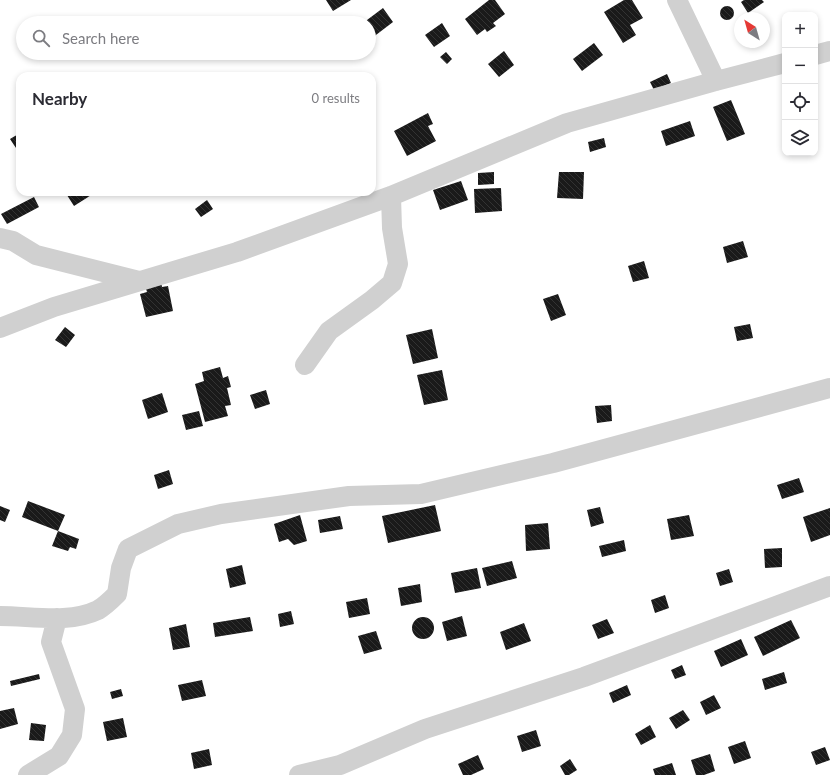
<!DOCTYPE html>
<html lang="en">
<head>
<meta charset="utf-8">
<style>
	:root { --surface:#fff; --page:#f2f2f3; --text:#2b2b33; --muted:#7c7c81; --line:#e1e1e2 }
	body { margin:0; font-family:Lato,sans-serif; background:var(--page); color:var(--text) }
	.controls { position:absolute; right:12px; top:12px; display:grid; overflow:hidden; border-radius:8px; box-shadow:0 2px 6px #0003 }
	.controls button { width:36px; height:36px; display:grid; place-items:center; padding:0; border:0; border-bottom:1px solid var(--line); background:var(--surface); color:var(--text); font:20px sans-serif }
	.compass { position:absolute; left:734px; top:12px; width:36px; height:36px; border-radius:50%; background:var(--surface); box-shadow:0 2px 6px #0003; rotate:323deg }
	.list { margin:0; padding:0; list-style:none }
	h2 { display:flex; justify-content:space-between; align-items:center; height:52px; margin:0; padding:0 16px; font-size:17px }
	h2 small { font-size:13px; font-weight:400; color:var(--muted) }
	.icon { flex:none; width:22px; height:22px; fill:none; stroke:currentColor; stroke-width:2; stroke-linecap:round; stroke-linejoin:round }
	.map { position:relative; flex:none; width:830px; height:775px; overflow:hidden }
	.search { position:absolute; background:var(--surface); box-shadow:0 2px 6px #0003; left:16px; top:16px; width:360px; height:44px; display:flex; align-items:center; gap:10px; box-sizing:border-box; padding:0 14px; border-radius:22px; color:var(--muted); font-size:15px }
	.panel { position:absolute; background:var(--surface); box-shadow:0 2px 6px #0003; left:16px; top:72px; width:360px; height:124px; border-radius:12px }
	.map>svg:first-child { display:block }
</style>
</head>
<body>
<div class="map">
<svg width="830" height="775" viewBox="0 0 830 775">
	<defs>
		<pattern id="building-back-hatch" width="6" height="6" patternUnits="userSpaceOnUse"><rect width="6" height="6" fill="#1a1a1a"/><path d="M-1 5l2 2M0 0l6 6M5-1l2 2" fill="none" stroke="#333"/></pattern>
	</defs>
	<rect width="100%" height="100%" fill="#fff"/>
	<path fill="url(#building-back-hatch)" d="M326,0H351L333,11Z
		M489,0H495L505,14L493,23L496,26L487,32L485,29L477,35L465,19Z
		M624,0H632L643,18L630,25L636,35L623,43L604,12Z
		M744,0H762L764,2L748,13L741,2Z
		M720 13a7 7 0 1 1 14 0a7 7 0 1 1-14 0Z
		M383,8L393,22L372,38L369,33V23H363Z
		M442,23L450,36L434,47L425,35Z
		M594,43L603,55L582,71L573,59Z
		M504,51L514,65L499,77L488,64Z
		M446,52L452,59L447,64L440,57Z
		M667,74L671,83L654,90L650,82Z
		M731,100L745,134L727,141L713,107Z
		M428,113L433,124L428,126L436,141L407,156L394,131Z
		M690,121L695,136L666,146L661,131Z
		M20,133V154L10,139Z
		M604,138L606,147L590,152L588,142Z
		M494,172V184L478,185V173Z
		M559,172H584L583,199L557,198Z
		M461,181L468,200L440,210L433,190Z
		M501,188L502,211L475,213L474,189Z
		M65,192H96L74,206Z
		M34,197L39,207L7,224L1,214Z
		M207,200L213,209L201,217L195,209Z
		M743,241L748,257L727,263L723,247Z
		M644,261L649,278L633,282L628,266Z
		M161,282L162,287L168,286L173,311L146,317L140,294L147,292L145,286Z
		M558,294L566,315L551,321L543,299Z
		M750,324L753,338L737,341L734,327Z
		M65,327L75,335L66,347L55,340Z
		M432,329L438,358L413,364L406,335Z
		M220,367L223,378L228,376L231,387L227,388L231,405L225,406L228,416L205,422L195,384L204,381L202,372Z
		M442,370L448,400L424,405L417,375Z
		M266,390L270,404L255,409L250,395Z
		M162,393L168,412L148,419L142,400Z
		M611,405L612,421L597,423L595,406Z
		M199,411L203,426L186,430L182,415Z
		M169,470L173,484L158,489L154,475Z
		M799,478L804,492L782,499L777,485Z
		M28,501L65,515L58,531L22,517Z
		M435,505L441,531L388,543L382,516Z
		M0,506L10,510L5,522L0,520Z
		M600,507L604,523L591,527L587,510Z
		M830,508V535L811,542L803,517Z
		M300,515L307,541L294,545L288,539L279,542L274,524Z
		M689,515L694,536L671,540L667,519Z
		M340,516L343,529L320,533L318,520Z
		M548,523L550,549L526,551L525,525Z
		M58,531L79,539L76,549L70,547L68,551L52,546Z
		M624,540L626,551L602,557L599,546Z
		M782,548V567L765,568L764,549Z
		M512,561L517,578L487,586L482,568Z
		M242,565L246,584L230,588L226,569Z
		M477,568L481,588L455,593L451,573Z
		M729,569L733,582L720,586L716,573Z
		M420,584L422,602L401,606L398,588Z
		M665,595L669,608L655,613L651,600Z
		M367,598L370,614L349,618L346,602Z
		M291,611L294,624L280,627L278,614Z
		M462,616L467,636L447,641L442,622Z
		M250,617L253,631L215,637L213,623Z
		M412 628a11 11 0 1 1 22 0a11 11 0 1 1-22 0Z
		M607,619L614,633L598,639L592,625Z
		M791,620L800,638L763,656L754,637Z
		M524,623L531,641L506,650L500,632Z
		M186,624L190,647L173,650L169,628Z
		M376,631L382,649L364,654L358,636Z
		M741,639L748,655L721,667L714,651Z
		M682,665L686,675L675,679L671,670Z
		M784,672L787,683L765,690L762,679Z
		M39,674L40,679L11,686L10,681Z
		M202,680L206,696L182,701L178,685Z
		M627,685L631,695L613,703L609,693Z
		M121,689L123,696L112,699L110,692Z
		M714,695L721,708L706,715L700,702Z
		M14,708L18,724L0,729V711Z
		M683,710L690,720L676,729L669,718Z
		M123,718L127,737L107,741L103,722Z
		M31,723L46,725L44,741L29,740Z
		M650,725L656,737L641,745L635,734Z
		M536,730L541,746L522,752L517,736Z
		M745,741L751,758L734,764L728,747Z
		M825,747L830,760L816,765L811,752Z
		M209,749L212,765L194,769L191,753Z
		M710,754L715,771L704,775H696L691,760Z
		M478,755L484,769L471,775H463L458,764Z
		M570,759L577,770L569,775H565L560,766Z
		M672,763L676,775H655L653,769Z"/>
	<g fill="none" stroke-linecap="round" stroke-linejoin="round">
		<path stroke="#d0d0d0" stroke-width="20" d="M677,0L716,81
			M815,55L830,51
			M0,238L13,241L36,255L139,281
			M0,328L54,307L237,252L391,196L567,123L716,81L785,63
			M305,365L329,331L372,300L392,283L398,264L392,228L391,196
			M0,616C32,616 69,624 98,610C105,606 112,599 117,594L121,568L128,549L178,524L221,514L349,496L421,494L553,463L830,388
			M28,775L59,756L72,735L75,709L51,642L57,618
			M299,775L340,765L425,729L584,677L830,586"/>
	</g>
</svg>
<div class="controls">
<button>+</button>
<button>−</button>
<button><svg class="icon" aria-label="locate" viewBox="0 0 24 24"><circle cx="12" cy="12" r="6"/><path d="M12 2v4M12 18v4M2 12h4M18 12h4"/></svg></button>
<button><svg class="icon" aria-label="layers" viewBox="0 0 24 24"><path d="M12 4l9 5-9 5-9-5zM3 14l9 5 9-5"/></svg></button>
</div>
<svg class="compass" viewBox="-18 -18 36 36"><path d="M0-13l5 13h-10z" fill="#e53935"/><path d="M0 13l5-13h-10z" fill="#7c7c81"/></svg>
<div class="search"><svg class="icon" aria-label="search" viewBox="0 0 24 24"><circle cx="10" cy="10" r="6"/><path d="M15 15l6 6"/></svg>Search here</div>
<section class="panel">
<h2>Nearby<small>0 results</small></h2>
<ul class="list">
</ul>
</section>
</div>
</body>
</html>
